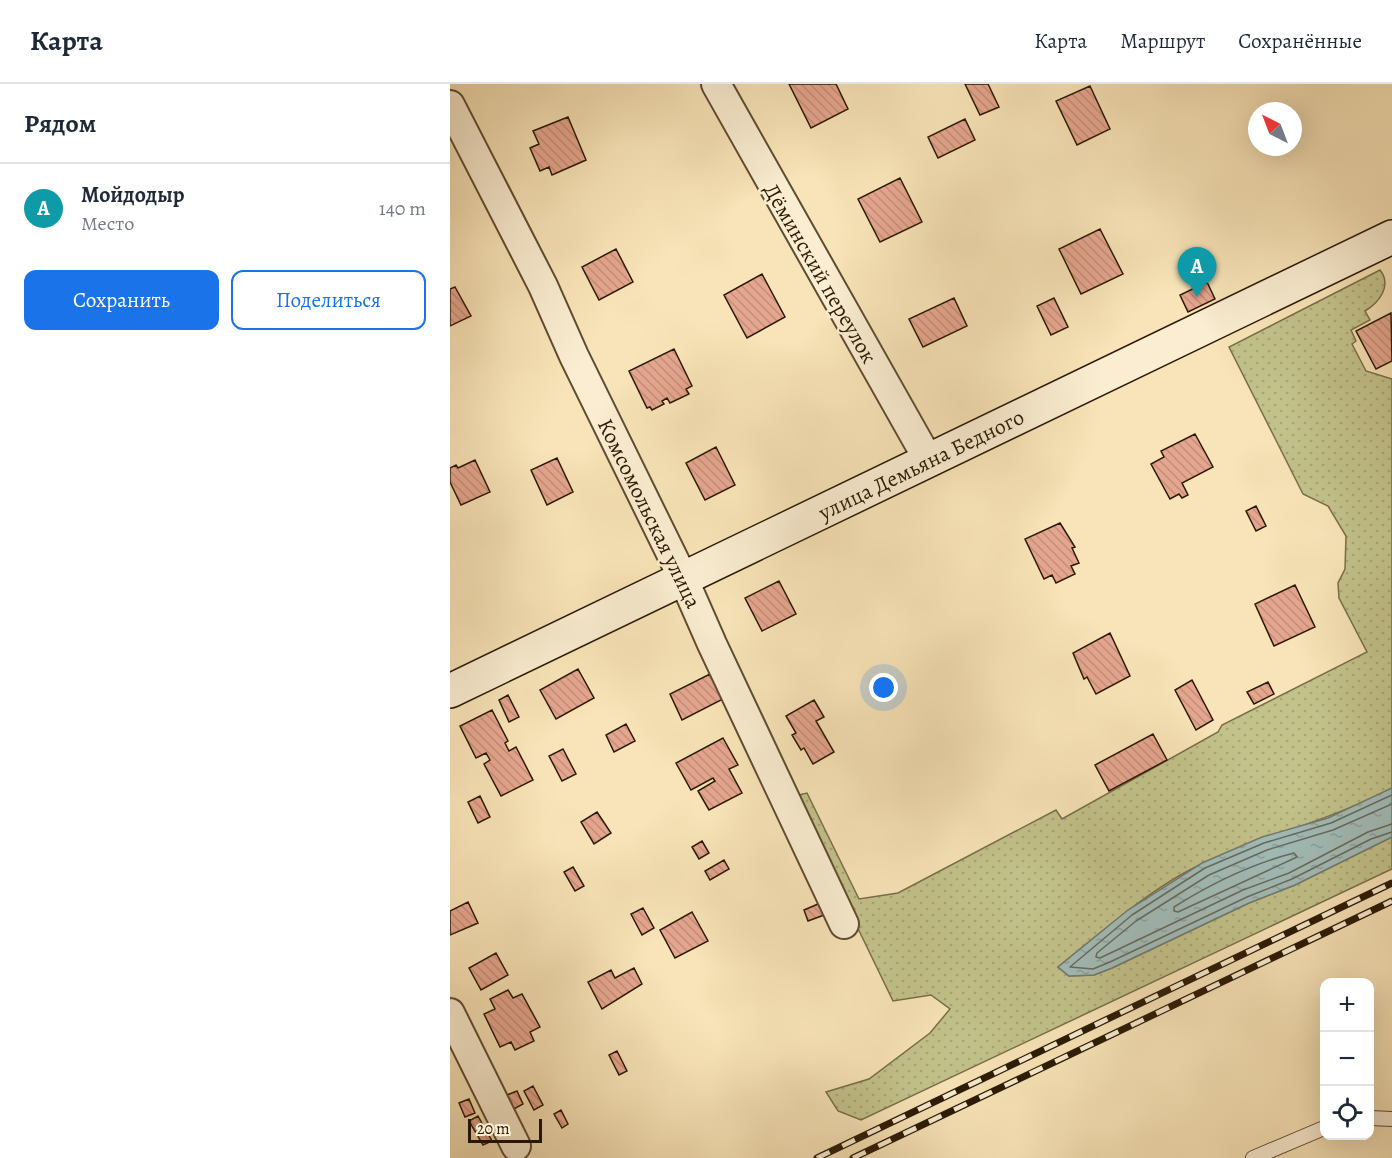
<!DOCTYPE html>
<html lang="ru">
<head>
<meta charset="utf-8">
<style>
	:root { --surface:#fff; --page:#f6f6f7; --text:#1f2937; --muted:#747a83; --line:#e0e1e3; --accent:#1a73e8 }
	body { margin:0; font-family:Alegreya,serif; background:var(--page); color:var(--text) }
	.controls { position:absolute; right:18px; bottom:18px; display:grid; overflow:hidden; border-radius:12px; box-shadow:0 6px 24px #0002 }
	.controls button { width:54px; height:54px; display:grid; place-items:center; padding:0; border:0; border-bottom:2px solid var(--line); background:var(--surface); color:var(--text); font:30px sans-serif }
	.compass { position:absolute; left:798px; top:18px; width:54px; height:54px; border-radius:50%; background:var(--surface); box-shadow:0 6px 24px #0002; rotate:318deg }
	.scale { position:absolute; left:18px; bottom:15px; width:74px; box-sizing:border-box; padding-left:6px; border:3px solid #2b1903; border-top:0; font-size:16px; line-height:21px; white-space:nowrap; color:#2b1903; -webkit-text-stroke:4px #faedd1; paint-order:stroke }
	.you { position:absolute; left:434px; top:604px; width:21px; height:21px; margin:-15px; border:4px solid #fff; border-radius:50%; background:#1a73e8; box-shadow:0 0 0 9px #1a73e833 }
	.badge { display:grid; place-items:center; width:39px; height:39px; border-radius:50%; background:var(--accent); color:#fff; font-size:20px; font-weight:700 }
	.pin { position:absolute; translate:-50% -50px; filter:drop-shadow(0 2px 3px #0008) }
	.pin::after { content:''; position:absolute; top:32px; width:21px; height:18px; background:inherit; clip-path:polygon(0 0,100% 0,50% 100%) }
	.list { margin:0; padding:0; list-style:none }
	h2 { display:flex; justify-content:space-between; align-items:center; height:78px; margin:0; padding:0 24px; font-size:26px }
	h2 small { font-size:20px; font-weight:400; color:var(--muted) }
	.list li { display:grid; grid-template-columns:39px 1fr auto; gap:18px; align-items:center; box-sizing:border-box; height:90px; padding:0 24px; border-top:2px solid var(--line) }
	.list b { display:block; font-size:22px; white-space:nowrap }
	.list p { margin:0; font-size:20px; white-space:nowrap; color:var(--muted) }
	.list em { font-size:20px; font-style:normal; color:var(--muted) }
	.actions { display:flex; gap:12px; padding:18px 24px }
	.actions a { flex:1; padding:14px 0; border:2px solid var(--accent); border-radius:12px; text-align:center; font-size:21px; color:var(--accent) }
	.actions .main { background:var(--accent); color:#fff }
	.icon { flex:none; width:33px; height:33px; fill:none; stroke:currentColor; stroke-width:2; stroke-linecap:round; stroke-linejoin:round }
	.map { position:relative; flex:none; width:942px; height:1074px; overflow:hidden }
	header { display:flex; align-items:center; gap:36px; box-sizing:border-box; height:84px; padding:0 30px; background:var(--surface); border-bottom:2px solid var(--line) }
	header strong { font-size:28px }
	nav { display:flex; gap:33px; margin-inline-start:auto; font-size:21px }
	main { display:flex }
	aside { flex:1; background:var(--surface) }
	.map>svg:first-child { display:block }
</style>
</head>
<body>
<header>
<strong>Карта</strong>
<nav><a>Карта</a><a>Маршрут</a><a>Сохранённые</a></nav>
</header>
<main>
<aside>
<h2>Рядом<small></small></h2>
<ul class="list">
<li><span class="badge" style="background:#0f9aa8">A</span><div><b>Мойдодыр</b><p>Место</p></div><em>140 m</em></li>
</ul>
<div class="actions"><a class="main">Сохранить</a><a>Поделиться</a></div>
</aside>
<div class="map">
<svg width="942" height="1074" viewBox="0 0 942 1074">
	<defs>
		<pattern id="grass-dots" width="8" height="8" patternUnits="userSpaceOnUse" patternTransform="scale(1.5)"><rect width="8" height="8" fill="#c3c28b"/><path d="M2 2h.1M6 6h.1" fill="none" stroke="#a8a676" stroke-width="1.8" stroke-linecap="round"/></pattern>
		<pattern id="water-ripples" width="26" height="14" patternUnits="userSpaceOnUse" patternTransform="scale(1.5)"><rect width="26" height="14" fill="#a2bcb9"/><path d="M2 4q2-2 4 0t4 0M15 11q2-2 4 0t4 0" fill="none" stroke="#8ca19d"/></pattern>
		<pattern id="building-back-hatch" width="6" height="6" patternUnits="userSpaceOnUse" patternTransform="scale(1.5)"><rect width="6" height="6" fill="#e5a68f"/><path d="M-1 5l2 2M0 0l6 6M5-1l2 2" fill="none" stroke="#c58e7a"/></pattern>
	</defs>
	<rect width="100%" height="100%" fill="#f8e4b8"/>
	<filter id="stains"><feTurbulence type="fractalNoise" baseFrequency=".00333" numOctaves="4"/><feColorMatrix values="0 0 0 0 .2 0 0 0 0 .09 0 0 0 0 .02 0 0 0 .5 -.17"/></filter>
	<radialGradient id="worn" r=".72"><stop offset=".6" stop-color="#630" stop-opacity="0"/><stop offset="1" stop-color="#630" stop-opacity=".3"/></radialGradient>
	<path fill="url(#grass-dots)" stroke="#776e47" stroke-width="1.5" d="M930,186C942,201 930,218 915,227L920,236L901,246L906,257L902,260L916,287L942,295V704C882,736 816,751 754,779C704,801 651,849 608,883L619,892L644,891L662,884L799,819L845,801L942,753V785L411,1036L388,1027L376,1008L419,995L480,949L500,925L481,911L443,917L344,712L357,709L409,815L448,809L606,726L612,735L768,648L772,641L917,568L889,514L888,499L895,485L896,452L878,422L853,410L779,263Z"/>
	<path fill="url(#water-ripples)" stroke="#727b70" stroke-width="1.5" d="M942,704V753L845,801L799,819L662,884L644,891L619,892L608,883L678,826L752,779L812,753L878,734Z"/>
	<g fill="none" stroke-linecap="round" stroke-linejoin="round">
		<path stroke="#666a5e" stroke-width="1.5" d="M942,711L881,739L814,759L755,784L682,831L620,883L643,885L660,878L797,813L842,795L921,755L942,748
			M942,720L883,746L817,766L759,791L686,837L647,869L646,873L650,874L793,806L839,789L918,748L942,740
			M844,769L847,773L728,828L724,827V823C762,799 801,780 844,769Z"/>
	</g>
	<path fill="url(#building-back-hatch)" stroke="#2b1903" stroke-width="1.5" d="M339,0H386L398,25L361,44Z
		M515,0H538L549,23L530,31Z
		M640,2L660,45L627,61L606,17Z
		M118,33L136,76L102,91L99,83L90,87L80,64L89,60L83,47Z
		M515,35L525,56L488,74L478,53Z
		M450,94L472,138L430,158L408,115Z
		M650,145L673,190L631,210L609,165Z
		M166,165L183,198L149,216L132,183Z
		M312,190L335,233L297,254L274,211Z
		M757,198L765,215L738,228L730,211Z
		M5,203L21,232L0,242V205Z
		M504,214L517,242L473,263L459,235Z
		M604,214L618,243L601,251L587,222Z
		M941,229L942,277L926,285L906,247Z
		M224,265L242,302L236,305L239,310L220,319L217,314L212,317L214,320L202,326L200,323L197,324L179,287Z
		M745,350L763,383L732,399L738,411L732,414L729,410L720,415L701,380L714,373L711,367Z
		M266,363L285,401L255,416L236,379Z
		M107,374L123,408L97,421L81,386Z
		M25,376L40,408L11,421L0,398V384L6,381L8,384Z
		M806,422L816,442L806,447L796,427Z
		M610,439L625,463L622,464L629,479L621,482L625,490L606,499L602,491L594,495L575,455Z
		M329,497L346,530L312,547L295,514Z
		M845,501L865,543L824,562L805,520Z
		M660,549L680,592L646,610L637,593L634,595L623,569Z
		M128,585L144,614L106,635L90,606Z
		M260,590L273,615L232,636L220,610Z
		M742,596L763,636L746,646L725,606Z
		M818,598L824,610L804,620L797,608Z
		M58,611L69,633L59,638L49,616Z
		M364,616L374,633L366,637L384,668L363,680L354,664L351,666L342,651L346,649L336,632Z
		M42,626L58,657L55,659L59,667L66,663L83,696L51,712L34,680L40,676L36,669L26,674L10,642Z
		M176,640L185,657L164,668L156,651Z
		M703,650L717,676L659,707L645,681Z
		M273,654L288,681L279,685L292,709L259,726L248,707L265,697L263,694L241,706L226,679Z
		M113,665L126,690L112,697L99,672Z
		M30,712L40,733L28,739L18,718Z
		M147,728L161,749L144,760L131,738Z
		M252,757L259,769L249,775L242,763Z
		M274,776L279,785L260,796L255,787Z
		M123,783L134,802L125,807L114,788Z
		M18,818L28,839L0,851V827Z
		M368,820L374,831L358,837L354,826Z
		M193,824L204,844L192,851L181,830Z
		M242,828L258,857L225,874L210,846Z
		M46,869L58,891L31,906L19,884Z
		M184,884L192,900L152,925L138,898L161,886L165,894Z
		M58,906L63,914L72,910L90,943L80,948L84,957L65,966L61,958L50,963L34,930L45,925L40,915Z
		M167,967L177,987L169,991L159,971Z
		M83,1002L93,1021L84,1026L74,1007Z
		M67,1007L73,1020L64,1025L57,1011Z
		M19,1015L25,1029L15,1033L9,1019Z
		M111,1026L118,1040L112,1044L104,1030Z
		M28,1032L42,1057L33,1061L19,1037Z"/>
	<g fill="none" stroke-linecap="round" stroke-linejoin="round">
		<g stroke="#5e4c30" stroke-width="16">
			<path id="lane" d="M920,1034L942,1035
				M803,1074L874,1044"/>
		</g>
		<g stroke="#5e4c30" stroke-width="32">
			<path id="street" d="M266,0L479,377
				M0,21L93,202L124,272L233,494L262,560L394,840
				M0,929L66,1062"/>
		</g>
		<g stroke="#2b1903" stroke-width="36">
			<path id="secondary" d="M0,607L942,153"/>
		</g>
		<use href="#lane" stroke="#faedd1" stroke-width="14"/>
		<use href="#street" stroke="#faedd1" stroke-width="28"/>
		<use href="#secondary" stroke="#faedd1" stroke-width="33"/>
		<g stroke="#2b1903" stroke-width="7">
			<path id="rail" d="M367,1074L942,799
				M403,1074L942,817"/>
		</g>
		<use href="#rail" stroke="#faedd1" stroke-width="4.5" stroke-dasharray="14" stroke-linecap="butt"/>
	</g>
	<g text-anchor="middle" stroke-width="5" stroke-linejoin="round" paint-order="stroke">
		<g font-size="22" fill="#2b1903" stroke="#faedd1">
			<text transform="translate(371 189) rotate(60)" y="8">Дёминский переулок</text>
			<text transform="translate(471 380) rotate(-26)" y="8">улица Демьяна Бедного</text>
			<text transform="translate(200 429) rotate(64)" y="8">Комсомольская улица</text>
		</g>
	</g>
	<rect width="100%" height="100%" filter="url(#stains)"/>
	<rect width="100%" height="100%" fill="url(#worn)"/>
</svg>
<div class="controls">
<button>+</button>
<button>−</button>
<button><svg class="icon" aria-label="locate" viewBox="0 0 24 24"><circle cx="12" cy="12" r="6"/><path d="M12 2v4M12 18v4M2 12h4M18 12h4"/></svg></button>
</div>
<svg class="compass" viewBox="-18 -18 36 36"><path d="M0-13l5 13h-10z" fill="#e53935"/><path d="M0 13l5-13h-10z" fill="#747a83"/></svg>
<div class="scale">20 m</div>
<div class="you"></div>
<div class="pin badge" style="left:747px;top:213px;background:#0f9aa8">A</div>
</div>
</main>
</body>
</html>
